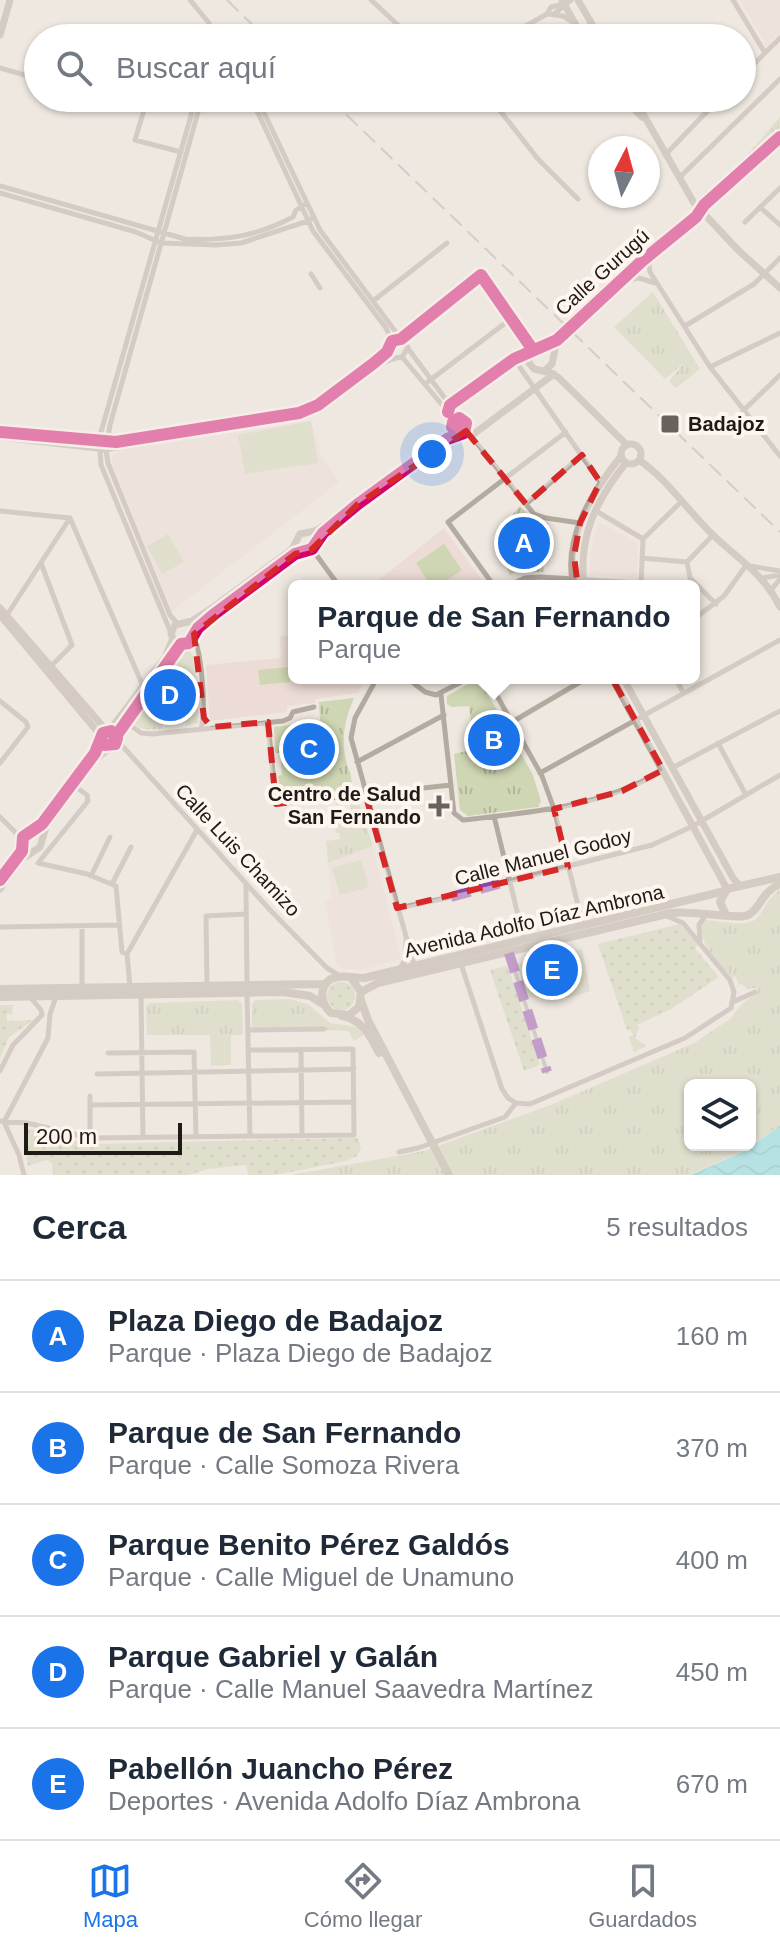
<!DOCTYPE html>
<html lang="es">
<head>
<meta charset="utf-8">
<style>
	:root { --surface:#fff; --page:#f6f6f7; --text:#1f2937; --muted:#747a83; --line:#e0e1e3; --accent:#1a73e8 }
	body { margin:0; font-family:Arial,sans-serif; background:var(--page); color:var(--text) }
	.controls { position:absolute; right:24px; bottom:24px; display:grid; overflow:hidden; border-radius:12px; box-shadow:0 2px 6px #0004 }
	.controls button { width:72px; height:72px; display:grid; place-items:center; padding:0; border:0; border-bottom:2px solid var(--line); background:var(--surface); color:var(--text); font:40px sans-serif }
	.compass { position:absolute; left:588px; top:136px; width:72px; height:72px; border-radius:50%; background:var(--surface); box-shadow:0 2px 6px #0004; rotate:6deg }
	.scale { position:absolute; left:24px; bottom:20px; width:158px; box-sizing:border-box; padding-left:8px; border:4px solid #1f1a16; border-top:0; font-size:22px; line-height:28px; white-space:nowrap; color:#1f1a16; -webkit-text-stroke:6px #fdf5ee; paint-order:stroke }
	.you { position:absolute; left:432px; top:454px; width:28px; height:28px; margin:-20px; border:6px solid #fff; border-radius:50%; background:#1a73e8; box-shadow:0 0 0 12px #1a73e833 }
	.badge { display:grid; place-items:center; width:52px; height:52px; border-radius:50%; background:var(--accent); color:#fff; font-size:26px; font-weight:700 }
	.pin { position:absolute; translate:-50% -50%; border:4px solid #fff; box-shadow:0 2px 8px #0006 }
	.popup { position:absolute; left:288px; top:580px; width:412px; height:104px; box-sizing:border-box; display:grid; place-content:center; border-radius:12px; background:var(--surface); filter:drop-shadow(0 2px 6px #0005); font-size:26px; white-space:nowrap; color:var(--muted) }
	.popup b { font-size:30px; color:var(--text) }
	.popup::after { content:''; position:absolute; left:50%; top:100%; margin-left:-16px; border:16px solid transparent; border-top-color:var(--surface) }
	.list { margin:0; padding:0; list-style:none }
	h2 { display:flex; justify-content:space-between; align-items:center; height:104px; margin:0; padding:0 32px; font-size:34px }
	h2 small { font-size:26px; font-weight:400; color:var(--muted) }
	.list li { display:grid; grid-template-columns:52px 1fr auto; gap:24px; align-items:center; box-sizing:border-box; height:112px; padding:0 32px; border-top:2px solid var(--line) }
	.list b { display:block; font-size:30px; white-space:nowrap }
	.list p { margin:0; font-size:26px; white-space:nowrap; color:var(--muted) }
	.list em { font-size:26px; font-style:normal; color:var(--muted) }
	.icon { flex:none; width:44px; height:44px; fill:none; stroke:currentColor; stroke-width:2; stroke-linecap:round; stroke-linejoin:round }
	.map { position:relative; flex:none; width:780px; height:1175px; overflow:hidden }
	.search { position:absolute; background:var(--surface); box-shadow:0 2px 6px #0004; left:24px; right:24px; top:24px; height:88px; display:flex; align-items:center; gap:20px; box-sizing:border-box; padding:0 28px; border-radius:44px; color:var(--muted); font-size:30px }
	.sheet { height:664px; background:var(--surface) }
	nav { display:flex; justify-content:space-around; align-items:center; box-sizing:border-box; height:112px; border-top:2px solid var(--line); background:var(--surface); font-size:22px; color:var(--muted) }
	nav a { display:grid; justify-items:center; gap:4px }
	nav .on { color:var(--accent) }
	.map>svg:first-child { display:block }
</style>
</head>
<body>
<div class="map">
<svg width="780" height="1175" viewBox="0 0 780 1175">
	<defs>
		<pattern id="grass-dots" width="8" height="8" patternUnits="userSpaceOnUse" patternTransform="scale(2)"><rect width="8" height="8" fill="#cfd6b3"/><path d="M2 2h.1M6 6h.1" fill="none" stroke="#b1b799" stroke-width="1.8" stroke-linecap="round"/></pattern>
		<pattern id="park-tufts" width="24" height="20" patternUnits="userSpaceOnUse" patternTransform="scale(2)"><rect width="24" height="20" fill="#cfd6b3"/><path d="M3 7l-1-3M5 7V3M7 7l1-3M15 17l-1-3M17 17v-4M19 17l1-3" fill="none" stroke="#b1b799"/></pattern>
		<pattern id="water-waves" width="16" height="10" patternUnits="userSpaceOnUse" patternTransform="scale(2)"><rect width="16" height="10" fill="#74dce7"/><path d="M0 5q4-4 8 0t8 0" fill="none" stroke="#64bcc5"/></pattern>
	</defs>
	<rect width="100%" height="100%" fill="#efe8e1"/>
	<path fill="#eddcd5" d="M740,0H780V32L767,46Z
		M311,420L320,452L339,482L172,611L112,464L113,455L118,451Z
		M598,521L638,543L637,578L590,575V555Z
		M444,528L486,586H378L375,583Z
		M294,635V678H368L357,693L315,699V703L287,706V712L210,721L206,665L281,658L280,636Z
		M373,846L401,959L362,970L345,969L337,966L325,902L331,898L328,863Z"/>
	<path fill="url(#grass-dots)" d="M680,924L698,944L695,949L719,977L671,1009L637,1025L639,1028L635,1038L646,1046L634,1052L629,1037L633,1035L630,1029L627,1030L598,944Z
		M508,966L540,1065L524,1071L490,970Z
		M327 996a14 14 0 1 1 28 0a14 14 0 1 1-28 0Z
		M0,1005H13L12,1014H7V1021L34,1020L9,1037L0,1058Z
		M27,1128L59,1138L93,1144L351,1138H358L361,1148L356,1157L346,1161L275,1175H248L246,1165L208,1169L188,1175H53L52,1163L46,1160L28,1166L25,1141Z"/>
	<path fill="url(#park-tufts)" fill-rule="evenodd" d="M780,117V132L743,168L706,196L703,194L741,162Z
		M653,292L700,369L676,388L669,381L684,363L665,379L614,327Z
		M520,506L534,521L548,523L543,572L518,571L510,575C497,551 501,526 520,506Z
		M184,650L190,651L193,656L196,684L192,685L194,706H198V723L186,726L185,721L163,723L162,729C149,730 137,731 131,718L177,656Z
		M479,678L533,775L541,801L538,807L468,816L460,810L454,754L475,749L469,706L452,707L447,704V696Z
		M354,698C346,716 341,737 345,756C347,768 354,778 351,789L342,793L284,799L281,797L278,776L282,775L280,753H275L274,727L320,721L319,702Z
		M352,801L360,806L373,846L328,863L326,841L340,839L339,833H336L335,829L339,828L338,824L353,822L352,815H349L348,811H351L350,804L336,805V803Z
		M780,890V1126L742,1151L690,1175H291L424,1151L553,1104L694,1043L730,1019L743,1003L758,992L756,988L748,989L741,984L739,985L735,976L732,978C719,961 694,942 704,920C718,920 745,928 756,919C765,910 766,899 780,890ZM690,1085H750V1145H690Z
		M289,999L308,1004L330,1023L358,1027L364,1035L354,1041L349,1031L327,1030L325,1027L252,1028V1004L255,1000Z
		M238,1000L242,1004L243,1035H231V1065L211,1066L210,1035H147L146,1006L150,1003Z"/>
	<path fill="#cfd6b3" d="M311,421L318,463L245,474L238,435Z
		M168,534L184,562L162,574L147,546Z
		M444,544L462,570L438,586H431L416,563Z
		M289,667L290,682L260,685L258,670Z
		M361,860L369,887L340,895L332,868Z
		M582,949L590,991L569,998L527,997L517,964Z
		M689,1067L701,1080L696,1085H690V1090L676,1103L663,1090Z"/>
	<path fill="url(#water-waves)" d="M780,1126V1175H691L742,1152Z"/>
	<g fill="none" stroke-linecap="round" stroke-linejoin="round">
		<path stroke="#b4aba0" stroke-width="4" d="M451,897L509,881
			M509,953L547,1072"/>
		<path stroke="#b4aba0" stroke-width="5" d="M190,0L209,23L213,38
			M371,0L412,38
			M733,0L765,53
			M548,14L563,16L572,22
			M554,14L571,0
			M211,28L222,38
			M504,38L547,14L551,7L564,4
			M0,68L38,79
			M742,76L780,38
			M104,98L144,110L135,140L181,152
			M251,98L313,231L386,328L392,341
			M257,98L320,230L450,405
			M490,98L538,159L578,199
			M665,155L720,98
			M679,178L780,79
			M0,186L185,239C226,241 257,236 293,217L296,210L307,203
			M0,193L136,232L161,243L216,245L241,243L308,221L314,217
			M760,207L780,225
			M701,211L704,205L780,137
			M745,222L780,188
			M648,258L650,272L710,367L780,456
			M311,274L320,288
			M626,280L639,278L655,283
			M373,301L447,243
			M685,326L754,284L780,258
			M402,357L448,412
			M514,359L600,482
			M710,367L780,333
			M425,384L504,324
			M743,411L780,375
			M0,432L116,442L299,413L318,405L374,363L387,352L392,341L401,339L481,275L533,350
			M471,436L534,514L546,518L580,523
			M0,438L106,450L300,418C337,409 368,360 402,357L408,347
			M526,504L582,455
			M0,511L70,518
			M596,511L643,539
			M70,518L143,686
			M312,549L339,586
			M642,558L687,562
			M687,562L690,578L716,604
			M687,562L713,535
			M41,563L72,645L51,666
			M750,566L780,571
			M762,578L780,575
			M641,585L643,539L682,501
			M494,586L448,522L566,432
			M508,586L525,578L541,577L640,583
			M771,590L780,579
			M7,615L70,518
			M694,619L724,596L747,564
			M177,623L170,615L108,463L106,450L110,425L202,98
			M171,633L101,465L99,439L196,98
			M194,637C202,657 206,708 201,729
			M377,678L355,718L351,738L414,965
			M407,678L425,692L436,695L469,678
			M487,678L542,776L554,809L583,925
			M675,678L683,692
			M441,695L454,813L463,820C532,812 603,807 663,770
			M0,701L26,722L28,727L0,763
			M126,722L141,733L153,734L283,721L290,718L293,712L314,707
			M268,722L276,804L451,785
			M512,722L587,678
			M117,740L270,910L327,968L340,976
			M718,743L746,795
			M357,762L444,715
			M672,768L780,711
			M540,773L780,640
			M76,787L87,795L88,801L38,863L87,874L116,886L122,952L127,954L130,987
			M494,816L524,940
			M0,817L22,839
			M91,876L110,837
			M509,881L652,845L693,826L780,775
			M112,884L131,847
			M246,885L247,984
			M398,908L451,897
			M0,927L119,925
			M700,941L699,925L705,916
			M127,954L197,830
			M461,964L502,1089L508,1098L516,1103
			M400,968L405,960L406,940
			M207,985L206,916L246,914
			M82,988V926
			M247,993L250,1136
			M141,995L143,1138
			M31,998L41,1010L42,1015
			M735,1001L755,992
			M248,1030L324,1029
			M301,1049L302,1135
			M108,1053L194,1052L196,1137
			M0,1071L13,1045L42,1015
			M97,1074L354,1069
			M516,1103L530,1104L685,1038L731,1008L734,992L730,980L683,923L667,916
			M90,1105L354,1102
			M0,1121L27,1123L90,1138L354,1135L353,1049L248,1050
			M90,1138V1096
			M399,1152L418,1148L505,1117L516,1103
			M24,1175L19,1155L4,1122L48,1038L50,1014L56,997"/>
		<path stroke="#b4a99e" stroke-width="7" d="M562,0L583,38
			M578,0L600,38
			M0,35L10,0
			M624,98L642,117
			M634,98L694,203L738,250L780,288
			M596,304L701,211
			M530,353L529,363L534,369L551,373L559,378L627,445
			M544,371L552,364L557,340
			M454,421L448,412L450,405L514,359L557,340
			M466,431L471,436L554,374
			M621 454a10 10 0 1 1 20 0a10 10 0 1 1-20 0Z
			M639,460C668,480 688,511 713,535C739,560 763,573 780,607
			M358,504L323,533L312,549L295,554L213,615L198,628L189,643L181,644L174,640L171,634L175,625L192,621L212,608L292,549L300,534L315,531L358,504L447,439L464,433L466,423L459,418L453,422L452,427L459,434
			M574,586C563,538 593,491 621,456
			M584,586C578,537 596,500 626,463
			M0,608L107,731
			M0,615L101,736
			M612,678L727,889
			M623,678L733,878L739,885
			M152,685L181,644
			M109,731L165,657L173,638
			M116,736L137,704
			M26,849L22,843L23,837L29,832H35
			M0,880L23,846
			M0,889L22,859L40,847L46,827L96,759L115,744L117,738L113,732L103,733L95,753L42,824L33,832"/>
		<path stroke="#b4aa9c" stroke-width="8" d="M726,915L720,902L727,889L780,877
			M351,978L361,992L359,1007L349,1015L331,1013C319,1002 318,981 337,977C345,975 355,978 364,978L725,891
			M0,989L326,984
			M361,992L378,983L671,913C690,910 740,920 748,915C761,909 760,893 780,884
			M0,997L283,992L310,996L323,1004"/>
		<path stroke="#b4aca6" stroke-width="2" stroke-dasharray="16 8" stroke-linecap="butt" d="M227,0L266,38
			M329,98L780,532"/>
		<path stroke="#b4a99e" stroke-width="7" d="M557,340L596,304"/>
		<path stroke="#b4aa9c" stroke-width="8" d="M361,1000L368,1020L449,1175
			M342,1016C363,1020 370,1035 379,1053"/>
		<path stroke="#8e44ad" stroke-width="10" stroke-dasharray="20 10" stroke-linecap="butt" d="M451,897L509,881
			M509,953L547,1072"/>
		<g stroke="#fdf5ee" stroke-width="17">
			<path id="cycleway" d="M448,412L450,405L514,359L557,340L642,261L696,217L704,205L780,137
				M0,432L116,442L299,413L318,405L374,363L387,352L392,341L401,339L481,275L533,350
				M116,736L181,644L189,643L198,628L213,615L295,554L312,549L323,533L358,504L447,439L464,433L466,423L459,418L453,422L452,427L459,434
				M0,880L22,851L23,837L42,824L95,753L103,733L111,731L117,738L115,744L104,745L101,740"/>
		</g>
		<use href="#cycleway" stroke="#d6006c" stroke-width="12"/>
	</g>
	<path d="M0 0H780V1175H0ZM466,431L526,504L582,455L600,482L580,523L574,556L583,626L663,770L622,791L554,809L568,867L397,908L365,793L276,804L268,722L211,727L204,718L194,634L295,554L311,550L358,504Z" fill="#efe8e1" fill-opacity=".55" fill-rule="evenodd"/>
	<path fill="none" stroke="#d62828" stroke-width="6" stroke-dasharray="16 10" stroke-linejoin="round" d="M466,431L526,504L582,455L600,482L580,523L574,556L583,626L663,770L622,791L554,809L568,867L397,908L365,793L276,804L268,722L211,727L204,718L194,634L295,554L311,550L358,504Z"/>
	<g fill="#68625d" stroke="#fdf5ee" stroke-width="3">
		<rect x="660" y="414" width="20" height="20" rx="4"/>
		<path d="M435 794h8v8h8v8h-8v8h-8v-8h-8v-8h8z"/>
	</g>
	<g text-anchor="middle" stroke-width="8" stroke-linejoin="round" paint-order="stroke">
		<g font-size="20" fill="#1f1a16" stroke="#fdf5ee">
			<text transform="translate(602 272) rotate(-42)" y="7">Calle Gurugú</text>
			<text transform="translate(238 850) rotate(47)" y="7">Calle Luis Chamizo</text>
			<text transform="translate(543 857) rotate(-14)" y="7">Calle Manuel Godoy</text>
			<text transform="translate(534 921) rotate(-13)" y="7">Avenida Adolfo Díaz Ambrona</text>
		</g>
		<g font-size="20" font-weight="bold" fill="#1f1a16" stroke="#fdf5ee" text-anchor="start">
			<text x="688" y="431">Badajoz</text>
			<text x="421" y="801" text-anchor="end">Centro de Salud<tspan x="421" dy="23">San Fernando</tspan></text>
		</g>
	</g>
</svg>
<div class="controls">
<button><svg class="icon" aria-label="layers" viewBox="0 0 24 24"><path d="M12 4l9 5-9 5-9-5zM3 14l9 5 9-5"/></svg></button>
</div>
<svg class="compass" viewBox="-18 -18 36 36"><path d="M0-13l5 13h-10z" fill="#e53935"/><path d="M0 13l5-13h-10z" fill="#747a83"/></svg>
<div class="scale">200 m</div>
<div class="you"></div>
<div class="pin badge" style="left:524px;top:543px">A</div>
<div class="pin badge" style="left:494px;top:740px">B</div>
<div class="popup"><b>Parque de San Fernando</b>Parque</div>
<div class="pin badge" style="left:309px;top:749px">C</div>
<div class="pin badge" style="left:170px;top:695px">D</div>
<div class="pin badge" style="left:552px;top:970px">E</div>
<div class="search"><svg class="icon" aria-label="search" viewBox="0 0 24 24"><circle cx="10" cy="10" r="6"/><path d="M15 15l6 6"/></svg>Buscar aquí</div>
</div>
<section class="sheet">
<h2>Cerca<small>5 resultados</small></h2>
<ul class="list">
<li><span class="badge">A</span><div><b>Plaza Diego de Badajoz</b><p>Parque · Plaza Diego de Badajoz</p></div><em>160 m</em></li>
<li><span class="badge">B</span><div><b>Parque de San Fernando</b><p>Parque · Calle Somoza Rivera</p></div><em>370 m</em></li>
<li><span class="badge">C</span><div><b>Parque Benito Pérez Galdós</b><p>Parque · Calle Miguel de Unamuno</p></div><em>400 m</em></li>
<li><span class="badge">D</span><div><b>Parque Gabriel y Galán</b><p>Parque · Calle Manuel Saavedra Martínez</p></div><em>450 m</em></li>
<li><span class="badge">E</span><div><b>Pabellón Juancho Pérez</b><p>Deportes · Avenida Adolfo Díaz Ambrona</p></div><em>670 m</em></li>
</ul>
</section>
<nav>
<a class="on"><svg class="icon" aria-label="map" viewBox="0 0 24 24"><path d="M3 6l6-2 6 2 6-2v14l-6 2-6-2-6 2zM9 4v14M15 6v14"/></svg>Mapa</a>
<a><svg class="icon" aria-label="directions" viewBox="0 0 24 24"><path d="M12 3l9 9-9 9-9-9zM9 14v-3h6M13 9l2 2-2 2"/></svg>Cómo llegar</a>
<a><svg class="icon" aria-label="saved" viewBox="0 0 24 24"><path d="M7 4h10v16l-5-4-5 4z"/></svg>Guardados</a>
</nav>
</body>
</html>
